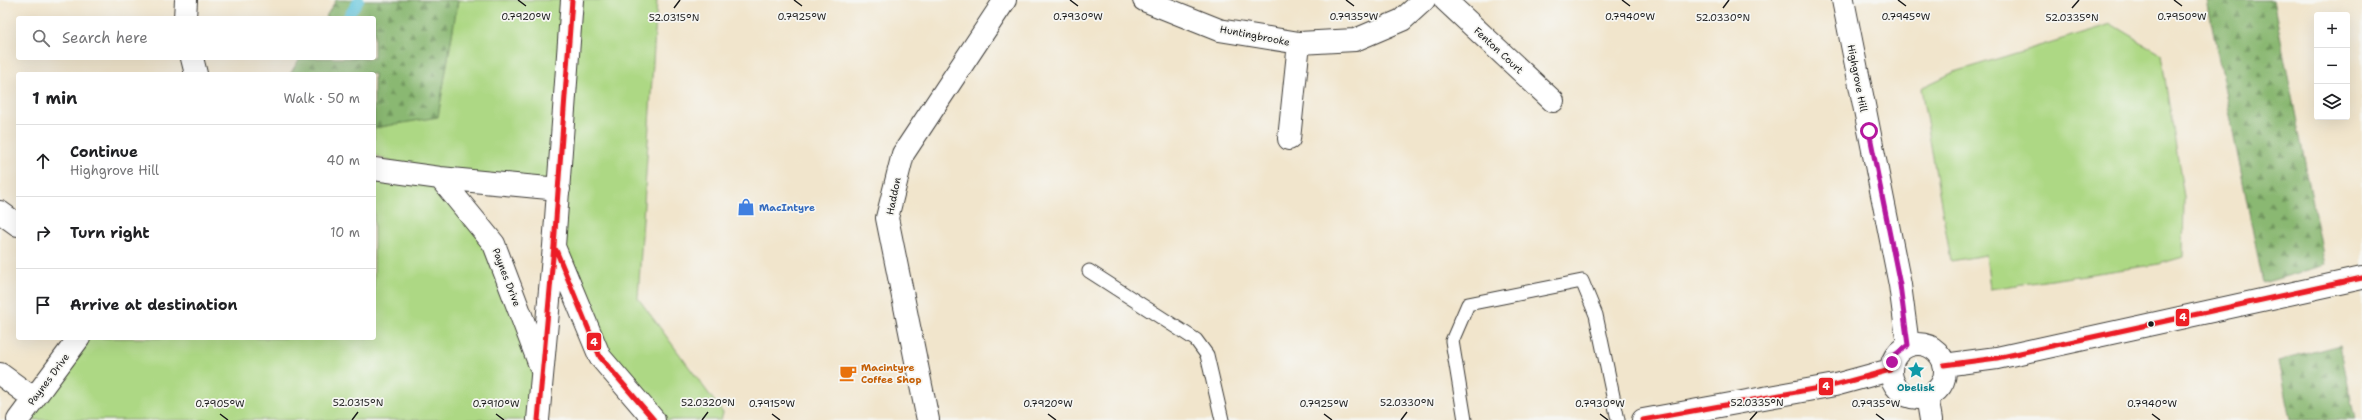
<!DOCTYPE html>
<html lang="en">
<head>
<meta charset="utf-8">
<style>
	:root { --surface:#fff; --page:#f2f2f2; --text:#202124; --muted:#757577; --line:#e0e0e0 }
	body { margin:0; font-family:"Shantell Sans",sans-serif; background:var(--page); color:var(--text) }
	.controls { position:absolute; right:12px; top:12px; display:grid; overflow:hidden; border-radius:4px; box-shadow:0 4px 16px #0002 }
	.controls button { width:36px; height:36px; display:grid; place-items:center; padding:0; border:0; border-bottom:1px solid var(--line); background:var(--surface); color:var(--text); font:20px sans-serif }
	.stop { position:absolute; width:12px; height:12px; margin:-9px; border:3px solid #b5179e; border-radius:50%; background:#fff }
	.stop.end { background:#b5179e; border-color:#fff; box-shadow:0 1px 4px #0008 }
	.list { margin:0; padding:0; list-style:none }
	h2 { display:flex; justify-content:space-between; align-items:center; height:52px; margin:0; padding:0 16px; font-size:17px }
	h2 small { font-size:13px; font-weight:400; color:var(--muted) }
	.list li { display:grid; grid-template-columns:26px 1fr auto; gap:12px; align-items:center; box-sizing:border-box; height:72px; padding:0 16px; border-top:1px solid var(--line) }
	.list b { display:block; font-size:15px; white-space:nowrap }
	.list p { margin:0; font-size:13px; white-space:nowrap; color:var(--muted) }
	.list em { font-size:13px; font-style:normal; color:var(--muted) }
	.icon { flex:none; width:22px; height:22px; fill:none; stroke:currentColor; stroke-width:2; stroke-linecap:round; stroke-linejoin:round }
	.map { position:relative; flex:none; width:2362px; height:420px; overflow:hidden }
	.search { position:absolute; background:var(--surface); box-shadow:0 4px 16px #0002; left:16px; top:16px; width:360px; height:44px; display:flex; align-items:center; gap:10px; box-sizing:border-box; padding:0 14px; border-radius:4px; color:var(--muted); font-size:15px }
	.panel { position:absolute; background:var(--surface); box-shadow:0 4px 16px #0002; left:16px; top:72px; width:360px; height:268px; border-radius:4px }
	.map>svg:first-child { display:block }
</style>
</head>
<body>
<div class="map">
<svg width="2362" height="420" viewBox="0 0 2362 420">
	<defs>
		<pattern id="forest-firs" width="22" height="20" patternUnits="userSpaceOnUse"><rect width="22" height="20" fill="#8ab872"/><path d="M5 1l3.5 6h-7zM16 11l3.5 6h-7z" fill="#70955d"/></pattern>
	</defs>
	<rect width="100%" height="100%" fill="#f6f6f2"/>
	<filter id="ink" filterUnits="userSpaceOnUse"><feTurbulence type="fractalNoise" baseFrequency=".025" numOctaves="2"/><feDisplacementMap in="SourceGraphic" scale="8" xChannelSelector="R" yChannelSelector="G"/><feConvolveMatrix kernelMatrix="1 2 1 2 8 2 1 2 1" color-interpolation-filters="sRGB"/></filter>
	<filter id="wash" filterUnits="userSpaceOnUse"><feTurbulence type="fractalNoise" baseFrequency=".012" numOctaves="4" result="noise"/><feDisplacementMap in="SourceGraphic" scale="16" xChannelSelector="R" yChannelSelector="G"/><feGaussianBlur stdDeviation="0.9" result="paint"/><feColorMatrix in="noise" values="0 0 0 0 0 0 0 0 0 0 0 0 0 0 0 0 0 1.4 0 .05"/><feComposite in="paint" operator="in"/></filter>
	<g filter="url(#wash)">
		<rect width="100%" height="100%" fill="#f1e5cc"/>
		<path fill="#add884" stroke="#647a50" d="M458,0H657L638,298L723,413L721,420H654L600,357L554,246L559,189L441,178L494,244L541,368L538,420H31L79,338H374V169L438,177L374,155V128L438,116Z
			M2111,24L2161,54L2184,197L2183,257L2159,264L1990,289L1986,255L1951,261L1921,88L1954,72Z"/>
		<path fill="url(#forest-firs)" stroke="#536a47" d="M336,0H458L438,117L374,128V74H290L300,58H374V18H325Z
			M2207,0H2273L2325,265L2263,283Z
			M2340,345L2355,420H2290L2278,361Z"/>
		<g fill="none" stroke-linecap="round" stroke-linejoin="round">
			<path stroke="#5fc4dc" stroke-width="10" d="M347,18L359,0"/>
		</g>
	</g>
	<g filter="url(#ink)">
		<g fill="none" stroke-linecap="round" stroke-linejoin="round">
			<g stroke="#3c3a36" stroke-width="15">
				<path id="service" d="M1089,271L1196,340L1207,355L1222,420
					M1465,420L1452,341L1468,304L1582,281L1596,315L1618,420"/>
			</g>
			<g stroke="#3c3a36" stroke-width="24">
				<path id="minor" d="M1144,0L1219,30L1299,43L1355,40L1402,20L1424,0
					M1445,0L1553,101
					M1843,0L1900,285L1908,345
					M185,18L186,0
					M192,58L196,74
					M1289,139L1299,43
					M374,169L440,178L559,189
					M440,178L494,244L541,368
					M0,212L18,225
					M1891 371a27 27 0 1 1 54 0a27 27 0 1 1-54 0Z
					M1944,365L1997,358L2362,278
					M0,374L33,398
					M1927,396L1931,420
					M18,420L79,338
					M928,420L887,218L903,154L1005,0
					M1643,420L1835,385L1890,370"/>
			</g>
			<g stroke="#3c3a36" stroke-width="24">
				<path id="tertiary" d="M555,249L600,357L654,420
					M538,420L554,246L572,0"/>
			</g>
			<use href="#service" stroke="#fff" stroke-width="13"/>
			<use href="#minor" stroke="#fff" stroke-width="22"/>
			<use href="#tertiary" stroke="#fff" stroke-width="22"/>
			<g stroke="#f6f6f2" stroke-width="8">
				<path id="bus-1" d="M556,250L600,357L654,420
					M1944,365L1997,358L2362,278
					M538,420L554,246L572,0
					M1643,420L1835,385L1890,370"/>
			</g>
			<use href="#bus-1" stroke="#ec1f25" stroke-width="5"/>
		</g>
	</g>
	<g fill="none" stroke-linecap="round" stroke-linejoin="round" filter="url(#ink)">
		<path stroke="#b5179e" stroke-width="5" d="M1869,131L1900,285L1908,345L1895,355L1892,362"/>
	</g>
	<path fill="none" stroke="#1c1c1c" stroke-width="1.5" d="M518,0L526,6M794,0L802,6M1070,0L1078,6M1346,0L1354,6M1622,0L1630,6M1898,0L1906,6M2174,0L2182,6M674,8L680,0M1723,8L1729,0M2072,8L2079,0M220,414L228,420M496,414L504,420M772,414L780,420M1048,414L1056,420M1324,414L1332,420M1600,414L1608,420M1876,414L1884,420M2152,414L2160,420M352,420L358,412M702,420L708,412M1401,420L1407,412M1750,420L1757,412"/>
	<defs>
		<g id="shop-bare" transform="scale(1.38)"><path d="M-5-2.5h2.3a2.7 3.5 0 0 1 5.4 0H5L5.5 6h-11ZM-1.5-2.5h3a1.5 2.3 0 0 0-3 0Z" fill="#3f7fe0" stroke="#f6f6f2" stroke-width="2.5" paint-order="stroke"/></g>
		<g id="sight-bare" transform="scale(1.38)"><path d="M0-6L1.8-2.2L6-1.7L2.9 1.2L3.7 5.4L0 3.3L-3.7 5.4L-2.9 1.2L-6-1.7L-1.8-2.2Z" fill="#0f9aa8" stroke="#f6f6f2" stroke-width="2.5" paint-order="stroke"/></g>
		<g id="cafe-bare" transform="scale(1.38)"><path d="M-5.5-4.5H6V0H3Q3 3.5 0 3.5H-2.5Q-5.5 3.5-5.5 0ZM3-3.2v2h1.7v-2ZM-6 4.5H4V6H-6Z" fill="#e8710a" stroke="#f6f6f2" stroke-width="2.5" paint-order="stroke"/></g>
	</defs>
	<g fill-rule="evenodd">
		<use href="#shop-bare" x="746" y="207"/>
		<use href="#sight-bare" x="1916" y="370"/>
		<use href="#cafe-bare" x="848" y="373"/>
	</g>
	<circle fill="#1c1c1c" stroke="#f6f6f2" stroke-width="1.5" cx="2151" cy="324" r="3.5"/>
	<g text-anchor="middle" stroke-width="3.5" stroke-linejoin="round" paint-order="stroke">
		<g font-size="10" fill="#1c1c1c" stroke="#f6f6f2">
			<text transform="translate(1255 35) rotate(11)" y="4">Huntingbrooke</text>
			<text transform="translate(1499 50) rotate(43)" y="4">Fenton Court</text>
			<text transform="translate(1858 78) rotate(79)" y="4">Highgrove Hill</text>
			<text transform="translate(893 196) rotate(-78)" y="4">Haddon</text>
			<text transform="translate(507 277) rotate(69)" y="4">Paynes Drive</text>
			<text transform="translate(48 379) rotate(-53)" y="4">Paynes Drive</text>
		</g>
		<g font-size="10" font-weight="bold" fill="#366cbe" stroke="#f6f6f2" text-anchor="start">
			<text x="759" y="211">MacIntyre</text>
		</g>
		<g font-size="10" font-weight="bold" fill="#c56008" stroke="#f6f6f2" text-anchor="start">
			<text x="861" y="371">Macintyre<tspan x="861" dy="12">Coffee Shop</tspan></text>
		</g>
		<g font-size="10" font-weight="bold" fill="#0d838f" stroke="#f6f6f2">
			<text x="1916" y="391">Obelisk</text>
		</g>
	</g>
	<g font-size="10" text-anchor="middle" fill="#1c1c1c" stroke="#f6f6f2" stroke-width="3.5" stroke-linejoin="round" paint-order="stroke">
		<text x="526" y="20">0.7920°W</text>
		<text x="802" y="20">0.7925°W</text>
		<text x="1078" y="20">0.7930°W</text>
		<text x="1354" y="20">0.7935°W</text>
		<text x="1630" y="20">0.7940°W</text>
		<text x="1906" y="20">0.7945°W</text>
		<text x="2182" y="20">0.7950°W</text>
		<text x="674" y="21">52.0315°N</text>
		<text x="1723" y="21">52.0330°N</text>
		<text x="2072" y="21">52.0335°N</text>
		<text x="358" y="406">52.0315°N</text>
		<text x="708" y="406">52.0320°N</text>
		<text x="1407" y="406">52.0330°N</text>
		<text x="1757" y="406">52.0335°N</text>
		<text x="220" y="407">0.7905°W</text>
		<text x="496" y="407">0.7910°W</text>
		<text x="772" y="407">0.7915°W</text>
		<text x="1048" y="407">0.7920°W</text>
		<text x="1324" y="407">0.7925°W</text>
		<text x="1600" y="407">0.7930°W</text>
		<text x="1876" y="407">0.7935°W</text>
		<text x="2152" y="407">0.7940°W</text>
	</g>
	<g stroke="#f6f6f2" stroke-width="1.5">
		<rect x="2175" y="308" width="15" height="19" rx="4" fill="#ec1f25"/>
		<rect x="586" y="332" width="16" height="19" rx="4" fill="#ec1f25"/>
		<rect x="1818" y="377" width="16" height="19" rx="4" fill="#ec1f25"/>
	</g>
	<g font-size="11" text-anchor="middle" font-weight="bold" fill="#fff">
		<text x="2183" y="321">4</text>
		<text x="594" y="346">4</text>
		<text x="1826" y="390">4</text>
	</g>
</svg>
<div class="controls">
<button>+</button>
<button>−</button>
<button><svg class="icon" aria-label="layers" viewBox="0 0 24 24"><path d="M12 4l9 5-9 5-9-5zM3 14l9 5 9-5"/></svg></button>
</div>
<div class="stop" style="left:1869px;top:131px"></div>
<div class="stop end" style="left:1892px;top:362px"></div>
<div class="search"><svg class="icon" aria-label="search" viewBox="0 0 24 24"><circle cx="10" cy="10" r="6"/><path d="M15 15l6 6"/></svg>Search here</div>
<section class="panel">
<h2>1 min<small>Walk · 50 m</small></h2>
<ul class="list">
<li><svg class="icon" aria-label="ahead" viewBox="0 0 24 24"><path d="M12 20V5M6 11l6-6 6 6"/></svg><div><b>Continue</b><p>Highgrove Hill</p></div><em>40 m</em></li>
<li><svg class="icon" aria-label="right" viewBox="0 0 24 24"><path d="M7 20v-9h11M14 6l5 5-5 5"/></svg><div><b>Turn right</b></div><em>10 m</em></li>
<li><svg class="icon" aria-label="arrive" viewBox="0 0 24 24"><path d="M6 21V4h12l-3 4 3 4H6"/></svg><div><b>Arrive at destination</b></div></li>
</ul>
</section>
</div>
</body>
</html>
